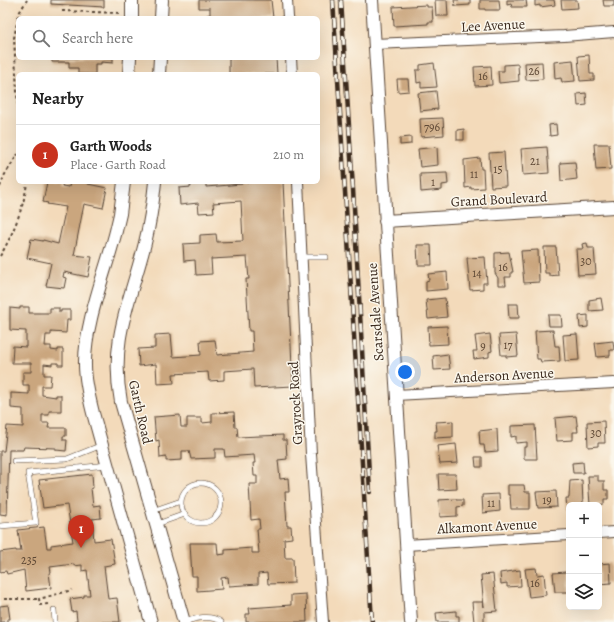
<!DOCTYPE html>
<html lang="en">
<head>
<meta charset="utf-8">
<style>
	:root { --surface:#fff; --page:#f6f6f6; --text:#222; --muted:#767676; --line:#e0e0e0; --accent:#c8321e }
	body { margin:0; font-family:Alegreya,serif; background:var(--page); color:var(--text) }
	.controls { position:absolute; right:12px; bottom:12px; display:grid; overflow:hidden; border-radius:6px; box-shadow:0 4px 16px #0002 }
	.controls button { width:36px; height:36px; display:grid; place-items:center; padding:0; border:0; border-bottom:1px solid var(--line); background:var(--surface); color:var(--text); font:20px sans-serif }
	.you { position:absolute; left:405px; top:372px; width:14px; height:14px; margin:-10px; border:3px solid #fff; border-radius:50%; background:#1a73e8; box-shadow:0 0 0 6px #1a73e833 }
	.badge { display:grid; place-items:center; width:26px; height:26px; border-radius:50%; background:var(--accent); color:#fff; font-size:13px; font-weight:700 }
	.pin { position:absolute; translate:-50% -33px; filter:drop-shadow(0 1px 2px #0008) }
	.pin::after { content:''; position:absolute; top:21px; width:14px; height:12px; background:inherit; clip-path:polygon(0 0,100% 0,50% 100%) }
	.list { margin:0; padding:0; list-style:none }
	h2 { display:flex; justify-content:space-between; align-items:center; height:52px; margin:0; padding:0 16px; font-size:17px }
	h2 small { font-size:13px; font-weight:400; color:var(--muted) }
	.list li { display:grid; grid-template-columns:26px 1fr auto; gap:12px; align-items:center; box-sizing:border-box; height:60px; padding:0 16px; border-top:1px solid var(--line) }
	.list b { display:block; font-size:15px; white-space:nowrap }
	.list p { margin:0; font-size:13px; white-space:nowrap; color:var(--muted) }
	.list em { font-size:13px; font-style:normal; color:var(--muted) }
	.icon { flex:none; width:22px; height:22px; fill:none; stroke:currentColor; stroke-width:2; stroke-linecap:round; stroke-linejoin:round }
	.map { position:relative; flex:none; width:614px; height:622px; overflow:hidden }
	.search { position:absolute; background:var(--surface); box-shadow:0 4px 16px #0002; left:16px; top:16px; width:304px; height:44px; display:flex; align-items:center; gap:10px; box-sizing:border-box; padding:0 14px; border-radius:6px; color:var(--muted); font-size:15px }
	.panel { position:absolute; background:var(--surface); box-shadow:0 4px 16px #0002; left:16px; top:72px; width:304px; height:112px; border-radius:6px }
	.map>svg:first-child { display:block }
</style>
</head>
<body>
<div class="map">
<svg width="614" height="622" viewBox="0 0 614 622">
	<rect width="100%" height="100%" fill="#fbf7ec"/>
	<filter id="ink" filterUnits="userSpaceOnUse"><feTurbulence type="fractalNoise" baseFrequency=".025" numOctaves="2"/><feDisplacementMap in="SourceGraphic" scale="8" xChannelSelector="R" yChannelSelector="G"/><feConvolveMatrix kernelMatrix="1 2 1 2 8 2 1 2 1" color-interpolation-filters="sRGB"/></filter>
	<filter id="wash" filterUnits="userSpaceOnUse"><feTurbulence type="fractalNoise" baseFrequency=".012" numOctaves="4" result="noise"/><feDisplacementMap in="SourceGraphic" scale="16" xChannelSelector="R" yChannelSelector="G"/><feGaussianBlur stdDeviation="0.9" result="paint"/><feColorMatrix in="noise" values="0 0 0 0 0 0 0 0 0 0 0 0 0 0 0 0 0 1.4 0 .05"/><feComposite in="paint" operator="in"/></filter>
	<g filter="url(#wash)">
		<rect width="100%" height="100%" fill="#f3daba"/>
		<g id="blocks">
			<path fill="#caa67e" d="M51,0H104V7L51,4Z
				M199,0H271L273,18H207V15H210V8H199Z
				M435,0H447L448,16H436Z
				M454,0H470V5L455,6Z
				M480,0H499L500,10H485V9H480Z
				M507,0H526L527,7H512L511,4L507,5Z
				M535,0H554L555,5L540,7V5L535,6Z
				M561,0H577L578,8L562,9Z
				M603,0H614V6H604Z
				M427,5V7H432L433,22H428V24L394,26L393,7Z
				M589,55L590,74H594V80L580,81L578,56Z
				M52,58H113V63L101,62V64H95V74H78V68H69V62H52Z
				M229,58H276L277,74H229Z
				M573,60L575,81L562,82L561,78L555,79L554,62Z
				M542,62L543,79L526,80L525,63Z
				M434,63L437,87L421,88V82L417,83L416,70H420V65Z
				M518,64L519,81L499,83L498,71H504V65Z
				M491,66L492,85L475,86L474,67Z
				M397,79H408L409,91L398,92Z
				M436,91L438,109L420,111L418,93Z
				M586,93L587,105L578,106L577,94Z
				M443,118L444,135L421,137L420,119Z
				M556,124L557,135L550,136L549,125Z
				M464,129V140H457V130Z
				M411,137V144L400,145V138Z
				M594,144H609L611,169L596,170Z
				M437,147L438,165L420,167L418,149Z
				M547,147L549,173L523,175L521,149Z
				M504,152L506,186L491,187L489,153Z
				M480,158L481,169H483L484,188L471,189V187L465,188L464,160Z
				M575,162L577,179L561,181L560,163Z
				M447,173L448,184L442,185V190L421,192L420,174Z
				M47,182H63L62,186L69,187L70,182H88V184L107,188L103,208L84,204L74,255L92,257L88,277L64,272L63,277L66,278L64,288L46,286L51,263L27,258L31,239L43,241V240L58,244L66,207L47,204L48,203L43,202Z
				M190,182H206V187L242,184V182H283L293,386L254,388L253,369L224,371V380L209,381L208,372L173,374L174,383L157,384L156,364L139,366L138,349L155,348V335L171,334L173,357L201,355L200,341L215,340L217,355L253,352L252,331H249L246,279H249L247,257L211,259L212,274L196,275L195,260L184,261L183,244L200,243V235L216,234L217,242L243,241L241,201L213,203L214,212L199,213L198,203L180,205L179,188L191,187Z
				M587,243L588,248H594L596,274L578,275L576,249H583L582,244Z
				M417,245H431L432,265H418Z
				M544,247H556L558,275L549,276V273H545Z
				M538,250L539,282L524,283L521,251Z
				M509,252L513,272H511V277H505L506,285H498V278L495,273V253Z
				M485,257L487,283H483V289L470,290L467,258Z
				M447,272L448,289L426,291V281L429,280L428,274Z
				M445,298L447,317L428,319L426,300Z
				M601,298L603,310L589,311V300Z
				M508,304H518L519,318H509Z
				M20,307H29V313H50V308H59V312H61V310H70V320H67L66,333L51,332V335H46L45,346H51V350L58,351V349H63V365H58V363H52V365L44,364V375H51L50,386H42V395L56,397V395H61V411H49V415H42V423H49L48,428H66V436H63V440H67L66,451L56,450V448L24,447L23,450H9L7,515L0,514V451H4L7,426L23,427V409L11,408V393L29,394V385H23V372H31V363H12L13,346L26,347V331L10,330V308L20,309Z
				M548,315H561L562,326H549Z
				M588,315V327L580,328L579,316Z
				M447,326L448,344L429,345L428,327Z
				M553,330L555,346H559L560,361L541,362L540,359H537L535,331Z
				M490,334L492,351L489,352V357L474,359L473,351H477L475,336Z
				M516,334L518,356L506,357V355H501L499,335Z
				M577,334L579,360L565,361L563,335Z
				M613,341L614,350H610V356L597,357L595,343Z
				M448,354L450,369L434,370L433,356Z
				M234,412L235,427H237L238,437L283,435V440H286L287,459L278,460L280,479L288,478L289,492H285L287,526H291L292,538L284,539L285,558H293L294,583L268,584L267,573L258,574V584L229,586L228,577L221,578L222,589L197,591V576H192L190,543H217L218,555L225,554V550L252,548V553H259L257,529H260L259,519L251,520L249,484H257V476H254L253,463H255L254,455L225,457L224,449H215V458L191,459L189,451H182V460L166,461V457L160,458L159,440L156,441L154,417L180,415L181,427H187V418H202V423L212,422V413Z
				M576,416L578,432H573V440L557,441L555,418Z
				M453,421V437L435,438V431H437L436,422Z
				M604,421L605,443H598V446L588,447L587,422Z
				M535,425L537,459H524V447H527V442L516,443V436L511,437V426Z
				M497,429L498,451L485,452L484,445H480L479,431Z
				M456,444L458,463L440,464L437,446Z
				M475,457H482V467H476Z
				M583,462L584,473H573L572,463Z
				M92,474L93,488H91L93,506L100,505L101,518L92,519L94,541L111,539L115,564L104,566L108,599L117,598L120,622H74L77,621L76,611L72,612L70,599L84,597V595H90L87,570L82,571V565L74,566V564L50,567L51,572L49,573L51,588L26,591L24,570L7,574L6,571L0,572V552L16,550V551H21L18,530L44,527L47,548H51V545L73,542L67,505L43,508L39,480Z
				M438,474H456L457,489L439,490Z
				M588,476H598V481H604V490H608V499H604V504L590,505Z
				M582,480L583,505H569V510H567L566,498H569L570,481Z
				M508,485H524L525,492H530V509H511L510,495H508Z
				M556,491L557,507L538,508L536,492Z
				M499,494L500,511L483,513L482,495Z
				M456,499V500H463V506L457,507V516L440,517L439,500Z
				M610,563L611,583L599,584V564Z
				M536,568L537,575L544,574L546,595L529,597L525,569Z
				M520,570L521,586L507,587V583L501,584L500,573Z
				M568,570H569V592H555L553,573L566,572Z
				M493,574L497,611L484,612V622H474L472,602H483L484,607L481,575Z
				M306,594L307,622H246V614H250L249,608L291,605V595Z
				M8,605L10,619H7V622H0V606Z
				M456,611V616H459V622H437L436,613Z"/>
		</g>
	</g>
	<g filter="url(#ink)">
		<use href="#blocks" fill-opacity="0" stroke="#574435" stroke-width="1"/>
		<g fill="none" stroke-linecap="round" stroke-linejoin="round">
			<g stroke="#574435" stroke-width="6">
				<path id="service" d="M302,257H326
					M14,461L67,459L102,445
					M181 503a20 20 0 1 1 40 0a20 20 0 1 1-40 0Z
					M152,511L181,501
					M157,524L185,514
					M0,526L36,523L28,473L107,465
					M54,610L55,622
					M184,622C196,618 210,614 221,622"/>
			</g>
			<g stroke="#574435" stroke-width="12">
				<path id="minor" d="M287,0L288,18
					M374,44L564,36L614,32
					M291,58L292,74
					M298,182L311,454L323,622
					M396,395L614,383
					M599,533L614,532
					M406,545L569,535"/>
			</g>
			<g stroke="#574435" stroke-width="14">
				<path id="tertiary" d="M372,0L411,622
					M132,18V0
					M161,18L162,0
					M129,74L130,58
					M159,74L160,58
					M124,182L120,214L116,231C106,271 84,324 85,365C85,381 89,397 93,413L151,622
					M155,182C153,202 150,223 145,243C131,300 109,340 121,402L184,622
					M385,221L614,207"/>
			</g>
			<path stroke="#574435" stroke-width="2" stroke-dasharray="3 3" stroke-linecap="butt" d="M62,11L121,13
				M18,18L14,38L18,109
				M18,18L19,13L27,0
				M0,187L4,176L18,154
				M0,256C12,237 25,204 27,182
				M4,599H39
				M48,604L40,605L39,599L72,590"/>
			<use href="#service" stroke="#fff" stroke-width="5"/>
			<use href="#minor" stroke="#fff" stroke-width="10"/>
			<use href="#tertiary" stroke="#fff" stroke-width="12"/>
			<g stroke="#3b2a1e" stroke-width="4.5">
				<path id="rail" d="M333,0L372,622
					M341,0L353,189L370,492"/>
			</g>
			<use href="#rail" stroke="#fbf7ec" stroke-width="3" stroke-dasharray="9" stroke-linecap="butt"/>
		</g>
	</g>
	<g text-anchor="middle" stroke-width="3" stroke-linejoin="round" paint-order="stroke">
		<g font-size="12" fill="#5f4936">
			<text x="534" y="75">26</text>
			<text x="483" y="80">16</text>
			<text x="432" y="131">796</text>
			<text x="535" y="165">21</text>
			<text x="498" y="173">15</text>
			<text x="474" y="178">11</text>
			<text x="433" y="186">1</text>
			<text x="586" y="265">30</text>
			<text x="503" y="271">16</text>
			<text x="477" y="277">14</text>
			<text x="508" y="349">17</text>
			<text x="483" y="350">9</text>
			<text x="596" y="437">30</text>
			<text x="547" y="504">19</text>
			<text x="491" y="507">11</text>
			<text x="29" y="564">235</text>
			<text x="535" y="587">16</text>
		</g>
		<g font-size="14" fill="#3b2a1e" stroke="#fbf7ec">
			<text transform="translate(493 25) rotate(-3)" y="5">Lee Avenue</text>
			<text transform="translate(499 199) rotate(-3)" y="5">Grand Boulevard</text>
			<text transform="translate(375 312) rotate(-94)" y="5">Scarsdale Avenue</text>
			<text transform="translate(504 375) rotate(-3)" y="5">Anderson Avenue</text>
			<text transform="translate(295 403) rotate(-93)" y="5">Grayrock Road</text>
			<text transform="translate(141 412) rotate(77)" y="5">Garth Road</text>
			<text transform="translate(487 526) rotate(-3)" y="5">Alkamont Avenue</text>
		</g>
	</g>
</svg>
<div class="controls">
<button>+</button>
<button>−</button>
<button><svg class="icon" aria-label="layers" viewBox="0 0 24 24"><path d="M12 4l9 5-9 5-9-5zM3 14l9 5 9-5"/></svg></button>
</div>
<div class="you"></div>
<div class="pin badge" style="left:81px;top:548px">1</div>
<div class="search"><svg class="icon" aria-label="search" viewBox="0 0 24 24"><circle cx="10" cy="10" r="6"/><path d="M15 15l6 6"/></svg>Search here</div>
<section class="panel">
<h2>Nearby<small></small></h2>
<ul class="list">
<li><span class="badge">1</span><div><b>Garth Woods</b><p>Place · Garth Road</p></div><em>210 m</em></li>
</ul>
</section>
</div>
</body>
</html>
